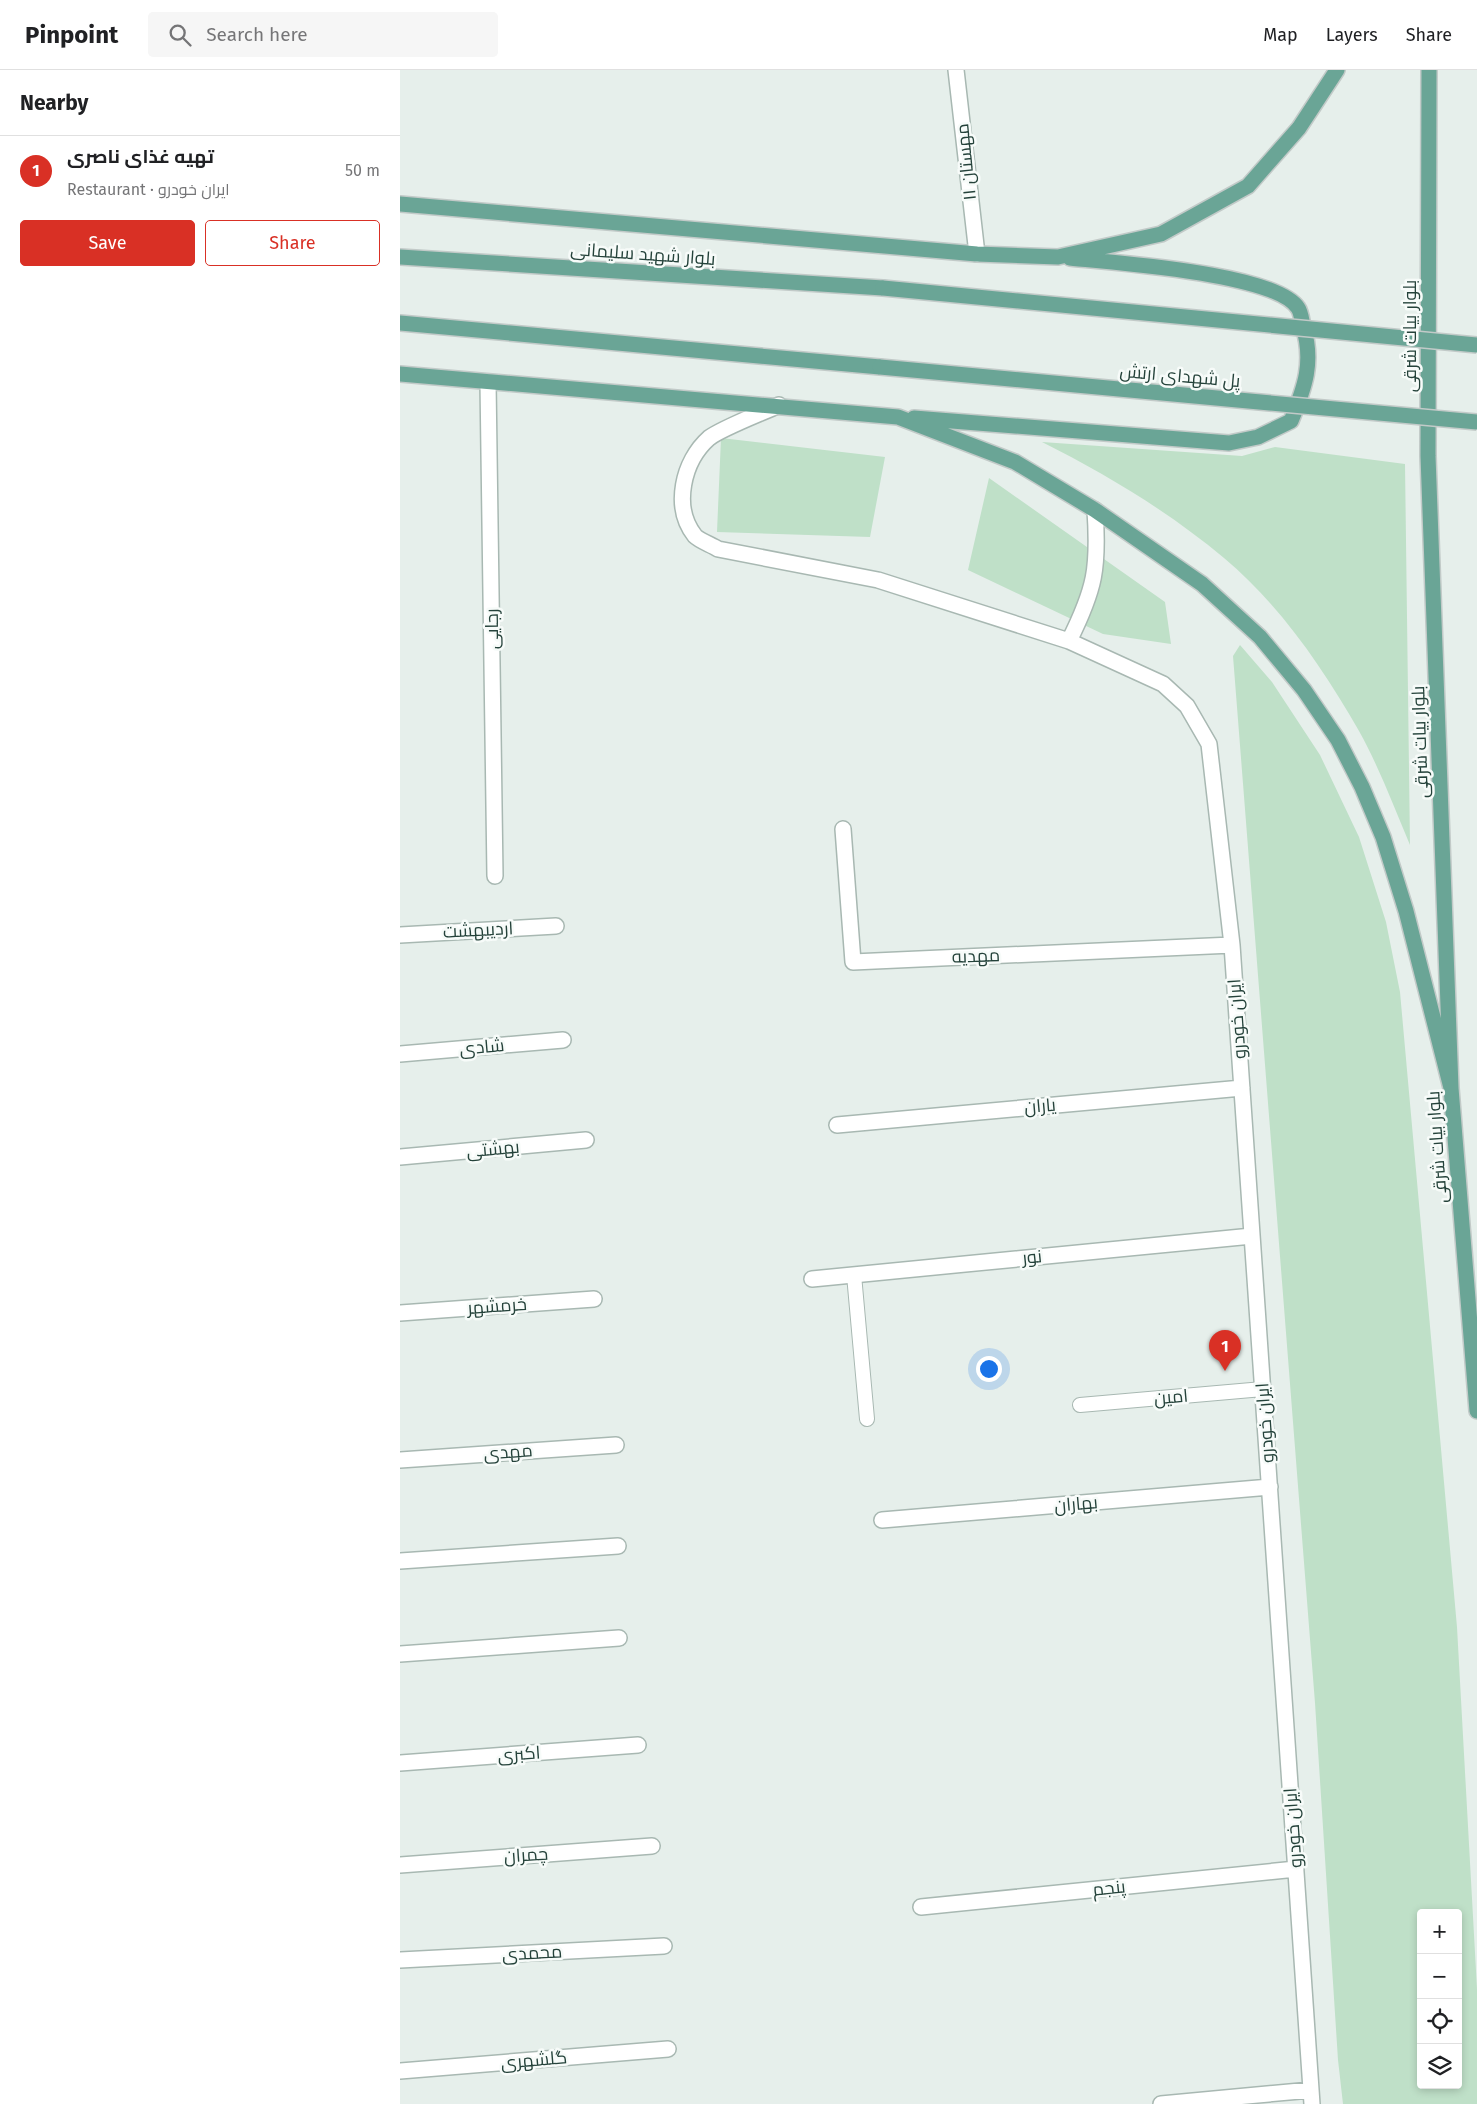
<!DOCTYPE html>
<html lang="en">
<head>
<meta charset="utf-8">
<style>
	:root { --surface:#fff; --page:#f6f6f6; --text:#202124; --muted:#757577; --line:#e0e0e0; --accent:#d93025 }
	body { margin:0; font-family:"Fira Sans",Cairo,sans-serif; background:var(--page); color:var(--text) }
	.controls { position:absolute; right:15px; bottom:15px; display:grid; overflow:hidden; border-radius:5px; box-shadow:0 2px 8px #0003 }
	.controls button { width:45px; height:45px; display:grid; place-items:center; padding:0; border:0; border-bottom:1px solid var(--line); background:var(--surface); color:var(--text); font:25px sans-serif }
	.you { position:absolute; left:588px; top:1298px; width:18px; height:18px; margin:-12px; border:4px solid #fff; border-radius:50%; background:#1a73e8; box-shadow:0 0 0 8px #1a73e833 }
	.badge { display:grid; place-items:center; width:32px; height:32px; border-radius:50%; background:var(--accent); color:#fff; font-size:16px; font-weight:700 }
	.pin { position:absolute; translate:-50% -41px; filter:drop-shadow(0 1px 2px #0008) }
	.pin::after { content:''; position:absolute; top:26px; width:18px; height:15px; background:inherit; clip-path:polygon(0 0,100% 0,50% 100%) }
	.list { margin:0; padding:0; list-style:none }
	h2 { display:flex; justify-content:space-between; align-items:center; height:65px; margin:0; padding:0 20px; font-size:21px }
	h2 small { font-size:16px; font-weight:400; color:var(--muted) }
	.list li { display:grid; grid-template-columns:32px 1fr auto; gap:15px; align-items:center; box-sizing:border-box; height:70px; padding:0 20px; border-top:1px solid var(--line) }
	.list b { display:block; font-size:19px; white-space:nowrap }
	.list p { margin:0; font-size:16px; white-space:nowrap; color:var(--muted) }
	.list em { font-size:16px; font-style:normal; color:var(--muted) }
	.actions { display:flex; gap:10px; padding:15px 20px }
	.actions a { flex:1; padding:11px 0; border:1px solid var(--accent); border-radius:5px; text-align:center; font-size:18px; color:var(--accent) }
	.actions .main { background:var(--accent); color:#fff }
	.icon { flex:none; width:28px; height:28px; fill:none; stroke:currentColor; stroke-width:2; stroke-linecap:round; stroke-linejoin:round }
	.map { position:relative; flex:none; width:1077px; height:2034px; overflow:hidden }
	header { display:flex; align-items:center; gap:30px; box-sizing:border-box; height:70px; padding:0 25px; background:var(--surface); border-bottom:1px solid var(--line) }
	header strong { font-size:24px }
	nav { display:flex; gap:28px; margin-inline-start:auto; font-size:18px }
	.search { width:350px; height:45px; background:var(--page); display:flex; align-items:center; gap:12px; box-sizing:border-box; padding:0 18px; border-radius:5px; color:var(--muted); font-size:19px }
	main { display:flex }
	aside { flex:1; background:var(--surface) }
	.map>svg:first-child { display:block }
</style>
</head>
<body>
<header>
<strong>Pinpoint</strong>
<div class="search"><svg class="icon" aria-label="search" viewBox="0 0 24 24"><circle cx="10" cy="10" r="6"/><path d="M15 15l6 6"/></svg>Search here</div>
<nav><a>Map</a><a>Layers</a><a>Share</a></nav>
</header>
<main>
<aside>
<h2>Nearby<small></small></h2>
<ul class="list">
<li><span class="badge">1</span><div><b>تهیه غذای ناصری</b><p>Restaurant · ایران خودرو</p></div><em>50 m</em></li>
</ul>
<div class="actions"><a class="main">Save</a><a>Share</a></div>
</aside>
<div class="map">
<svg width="1077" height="2034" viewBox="0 0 1077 2034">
	<rect width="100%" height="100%" fill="#e6efeb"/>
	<path fill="#bfe0c8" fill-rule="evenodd" d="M321,368L485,387L470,467L317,462Z
		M642,372L842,386L875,377L1005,394L1010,775C994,737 979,697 959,661C923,598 880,535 824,488C769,442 706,404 642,372Z
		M589,408L765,532L771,574L703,564L568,500Z
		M840,575L872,612L920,685L959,767L986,852L1000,922L1057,1557L1077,1919V2034H943L938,1990L915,1633L833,586ZM1021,1843H1058V2015H1021Z"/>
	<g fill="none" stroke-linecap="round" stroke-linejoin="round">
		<g stroke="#a8b8b2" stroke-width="16">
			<path id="lane" d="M454,1205L467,1349
				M680,1335L863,1319"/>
		</g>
		<g stroke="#a8b8b2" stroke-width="18">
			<path id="street" d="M556,0L577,184
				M88,312L95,806
				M379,335C362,343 322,358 309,368C283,391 272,437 295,466C300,471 312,475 318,479L478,510L669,571L763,614L787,636L809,674L832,875L912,2034
				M669,571C695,519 699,498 695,440
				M443,759L453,892L832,875
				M0,865L156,856
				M0,984L163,970
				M437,1055L842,1018
				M0,1087L186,1070
				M412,1209L852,1166
				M0,1243L194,1229
				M0,1390L216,1375
				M482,1450L870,1417
				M0,1491L218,1476
				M0,1584L219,1568
				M0,1693L238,1675
				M0,1795L252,1776
				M521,1837L896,1799
				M0,1890L264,1876
				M0,2001L268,1979
				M761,2034L911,2020"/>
		</g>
		<g stroke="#c2cac8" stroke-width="18">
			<path id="primary" d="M1029,0L1028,386L1051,1018L1077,1341
				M0,134L577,184L658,187L761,164L848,116L899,58L937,0
				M0,187L483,218
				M0,253L480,297
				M0,304L498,347L615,392L695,440L802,514L860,567L904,620L938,670L962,717L983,767L1006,841L1051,1018
				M514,348L829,373L858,367L891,351C905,317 914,292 903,256C902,251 901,242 898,238C875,203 714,193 670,188"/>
		</g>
		<use href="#lane" stroke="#fff" stroke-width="14"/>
		<use href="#street" stroke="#fff" stroke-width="15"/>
		<use href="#primary" stroke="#6aa596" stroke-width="15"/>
		<g stroke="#c2cac8" stroke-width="18" stroke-linecap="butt">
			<path id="primary-bridge" d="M483,218L1077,275
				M480,297L1077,352"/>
		</g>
		<use href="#primary-bridge" stroke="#6aa596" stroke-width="15"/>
	</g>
	<g text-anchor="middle" stroke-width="5" stroke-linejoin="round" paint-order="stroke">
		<g font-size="18" fill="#24423a" stroke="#f7fbf9">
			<text transform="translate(566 92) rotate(-96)" y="6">مهستان ۱۱</text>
			<text transform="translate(243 184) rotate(4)" y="6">بلوار شهید سلیمانی</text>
			<text transform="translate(1010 266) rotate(-90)" y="6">بلوار بیات شرقی</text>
			<text transform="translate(780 306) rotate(5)" y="6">پل شهدای ارتش</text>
			<text transform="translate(92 559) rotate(-91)" y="6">رجایی</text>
			<text transform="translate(1020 672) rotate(-92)" y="6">بلوار بیات شرقی</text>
			<text transform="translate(78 860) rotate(-3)" y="6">اردیبهشت</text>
			<text transform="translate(576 886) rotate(-2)" y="6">مهدیه</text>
			<text transform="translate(837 949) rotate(-94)" y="6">ایران خودرو</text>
			<text transform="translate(82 977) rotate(-5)" y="6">شادی</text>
			<text transform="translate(640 1036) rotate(-5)" y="6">یاران</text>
			<text transform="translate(1037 1077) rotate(-94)" y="6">بلوار بیات شرقی</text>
			<text transform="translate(93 1079) rotate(-5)" y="6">بهشتی</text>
			<text transform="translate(632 1187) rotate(-6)" y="6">نور</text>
			<text transform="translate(97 1236) rotate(-4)" y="6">خرمشهر</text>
			<text transform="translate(771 1327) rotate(-5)" y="6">امین</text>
			<text transform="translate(865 1353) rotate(-94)" y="6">ایران خودرو</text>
			<text transform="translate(108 1382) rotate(-4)" y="6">مهدی</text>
			<text transform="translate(676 1434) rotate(-5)" y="6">بهاران</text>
			<text transform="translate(119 1684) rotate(-4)" y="6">اکبری</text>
			<text transform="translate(893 1758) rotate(-94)" y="6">ایران خودرو</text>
			<text transform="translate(126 1785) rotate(-4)" y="6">چمران</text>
			<text transform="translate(709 1818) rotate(-6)" y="6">پنجم</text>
			<text transform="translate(132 1883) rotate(-3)" y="6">محمدی</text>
			<text transform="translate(134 1990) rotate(-5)" y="6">گلشهری</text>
		</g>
	</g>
</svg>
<div class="controls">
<button>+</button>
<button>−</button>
<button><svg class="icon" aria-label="locate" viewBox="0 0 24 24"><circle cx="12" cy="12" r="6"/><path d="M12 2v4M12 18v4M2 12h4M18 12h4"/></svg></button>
<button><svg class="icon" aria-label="layers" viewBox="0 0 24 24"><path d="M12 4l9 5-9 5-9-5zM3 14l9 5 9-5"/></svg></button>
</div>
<div class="you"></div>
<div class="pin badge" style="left:825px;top:1301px">1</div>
</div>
</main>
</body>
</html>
